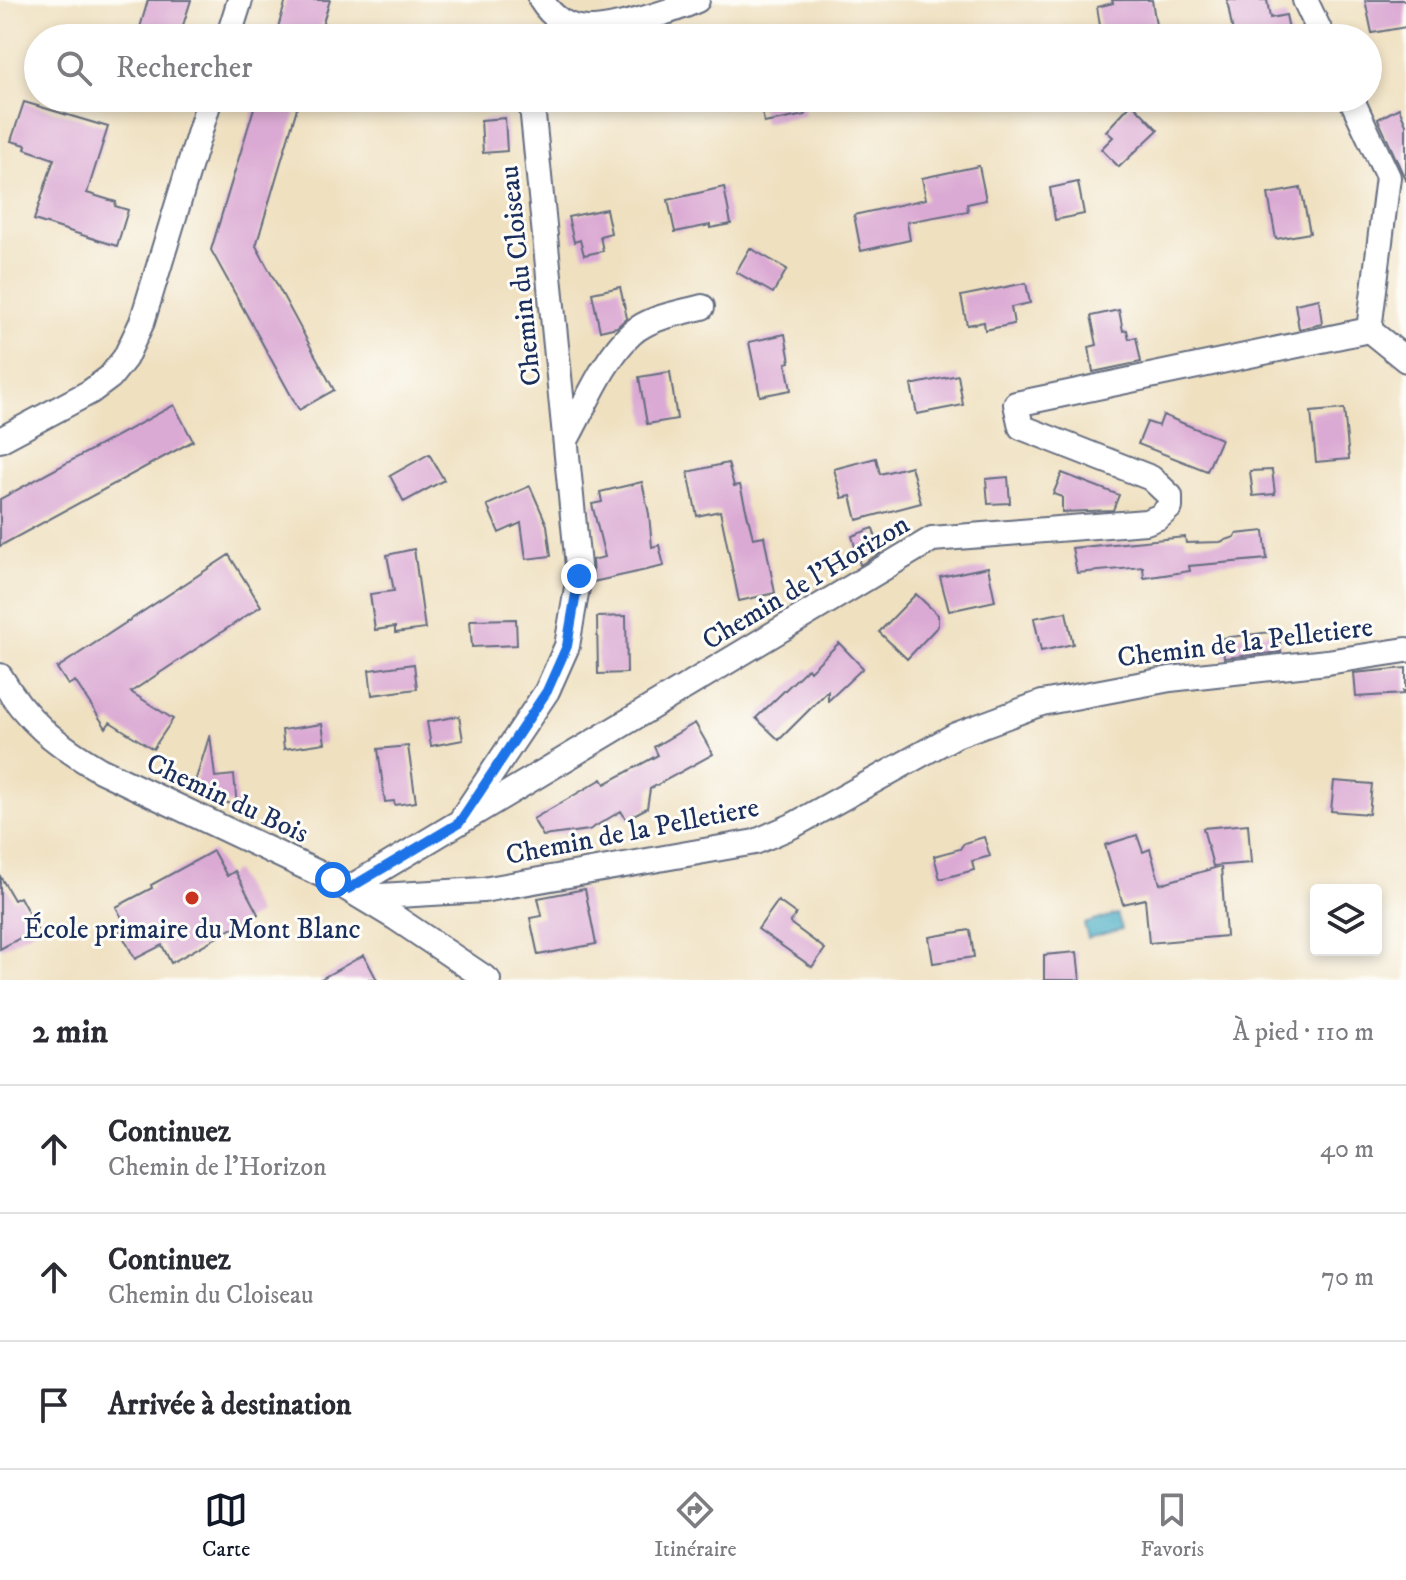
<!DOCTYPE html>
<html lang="fr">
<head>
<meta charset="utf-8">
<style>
	:root { --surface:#fff; --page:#f2f2f3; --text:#2b2b33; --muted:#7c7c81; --line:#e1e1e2; --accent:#111827 }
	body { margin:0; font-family:"IM FELL DW Pica",serif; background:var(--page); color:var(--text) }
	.controls { position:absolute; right:24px; bottom:24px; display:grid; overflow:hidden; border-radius:8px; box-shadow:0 4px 12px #0003 }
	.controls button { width:72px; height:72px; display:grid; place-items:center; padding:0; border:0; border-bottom:2px solid var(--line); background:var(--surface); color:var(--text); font:40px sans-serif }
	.stop { position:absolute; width:24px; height:24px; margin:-18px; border:6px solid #1a73e8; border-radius:50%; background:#fff }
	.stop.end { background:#1a73e8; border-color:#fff; box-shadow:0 2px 8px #0008 }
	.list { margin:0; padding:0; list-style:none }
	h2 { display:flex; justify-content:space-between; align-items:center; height:104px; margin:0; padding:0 32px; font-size:34px }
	h2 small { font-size:26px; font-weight:400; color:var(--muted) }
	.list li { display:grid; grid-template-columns:52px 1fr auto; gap:24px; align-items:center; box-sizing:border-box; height:128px; padding:0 32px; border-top:2px solid var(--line) }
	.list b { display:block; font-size:30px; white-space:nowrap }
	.list p { margin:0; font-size:26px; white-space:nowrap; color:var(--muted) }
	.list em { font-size:26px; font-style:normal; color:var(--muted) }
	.icon { flex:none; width:44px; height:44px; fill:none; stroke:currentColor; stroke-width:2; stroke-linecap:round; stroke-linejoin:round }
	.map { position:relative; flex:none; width:1406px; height:980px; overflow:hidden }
	.search { position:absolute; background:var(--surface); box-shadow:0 4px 12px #0003; left:24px; right:24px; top:24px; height:88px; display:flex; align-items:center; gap:20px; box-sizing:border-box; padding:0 28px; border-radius:44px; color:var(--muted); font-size:30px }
	.sheet { height:488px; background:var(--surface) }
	nav { display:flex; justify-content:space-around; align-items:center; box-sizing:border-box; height:112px; border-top:2px solid var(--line); background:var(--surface); font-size:22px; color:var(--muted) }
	nav a { display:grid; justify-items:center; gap:4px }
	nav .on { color:var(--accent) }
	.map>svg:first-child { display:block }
</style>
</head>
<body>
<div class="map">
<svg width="1406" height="980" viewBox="0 0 1406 980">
	<rect width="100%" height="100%" fill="#fdfcf7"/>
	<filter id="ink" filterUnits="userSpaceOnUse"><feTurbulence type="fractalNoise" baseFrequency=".0125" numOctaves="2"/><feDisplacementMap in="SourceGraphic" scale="16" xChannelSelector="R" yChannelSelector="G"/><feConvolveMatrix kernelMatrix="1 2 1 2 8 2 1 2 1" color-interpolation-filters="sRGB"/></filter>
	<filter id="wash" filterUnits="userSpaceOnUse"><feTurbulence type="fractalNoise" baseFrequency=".006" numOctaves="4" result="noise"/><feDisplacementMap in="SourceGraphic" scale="32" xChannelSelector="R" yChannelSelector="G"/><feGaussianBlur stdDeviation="1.8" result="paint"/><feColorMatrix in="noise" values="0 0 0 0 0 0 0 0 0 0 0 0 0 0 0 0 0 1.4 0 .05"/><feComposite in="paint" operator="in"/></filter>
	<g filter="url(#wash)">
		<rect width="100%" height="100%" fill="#efe0c0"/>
		<path fill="#43aac3" stroke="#2f6c90" stroke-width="2" d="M1117,914L1122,929L1088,938L1084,924Z"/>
		<g id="blocks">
			<path fill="#dbaad4" d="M148,0H191L179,38H137Z
				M286,0H330L318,38H275Z
				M1112,0H1152L1158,38H1102L1097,7L1113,3Z
				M1227,0H1267L1270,18L1286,15L1291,38H1234Z
				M1365,0H1406V27L1372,33Z
				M257,98H300L256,246L334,390L299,410L211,250Z
				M774,98H802L805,115L764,123L760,100Z
				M24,102L108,127L87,193L116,202L115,206L128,210L117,246L34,220L54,159L25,149L26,145L11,141Z
				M1132,103L1158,130L1119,167L1101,149L1113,137L1106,131Z
				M1399,108L1406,124V181L1378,119Z
				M505,118L507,151L483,153L481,120Z
				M979,166L986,200L967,204L968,211L907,222L910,240L861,251L854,215L926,199L922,178Z
				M1078,182L1084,214L1055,220L1050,188Z
				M724,187L731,224L710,228V225L675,232L668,200Z
				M1301,188L1310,233L1276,239L1268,194Z
				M606,209L611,233L600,236L603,251L584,255L580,240L574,242L568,217Z
				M750,248L787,269L773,293L736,272Z
				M1026,283L1030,303L1011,307L1014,324L985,330L984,322L967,325L961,296Z
				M620,287L627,318L617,327L600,331L592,293Z
				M1319,299L1322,324L1299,329L1295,304Z
				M1119,310L1123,331L1127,330L1129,339L1136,337L1141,362L1093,372L1089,347L1097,345L1091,316Z
				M785,334L790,362L786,363L791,390L760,396L749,342Z
				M670,372L677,419L647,424L639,377Z
				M958,375L963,405L917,414L911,385Z
				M174,405L193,441L0,546V499Z
				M1344,409L1349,459L1316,462L1311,412Z
				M1163,415L1221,439L1207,471L1138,444L1147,422L1159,426Z
				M429,454L444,480L404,502L390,476Z
				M876,458L880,474L911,466L921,503L857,520L851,496L842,498L834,469Z
				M728,463L734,486L740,485L753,538L764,536L775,593L739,601L720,511L697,516L688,472Z
				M1272,470L1275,494L1253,496L1250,471Z
				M1062,473L1119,495L1113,510L1062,512V497L1053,494Z
				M1008,477L1010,503L988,504L986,479Z
				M642,482L649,514L652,547L659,545L664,566L593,582L592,560L605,557L592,504L602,502L600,492Z
				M530,486L547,525L551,556L526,559L521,523L499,533L487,505Z
				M873,528L880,553L860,565L852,536Z
				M1264,531L1267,559L1189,566L1190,571L1144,578L1143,567L1077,573L1072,548L1185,537L1186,543L1220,542L1235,537L1236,534Z
				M414,549L425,629L395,633V627L375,630L370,594L394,591L387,555Z
				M229,555L261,606L131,692L173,719L153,749L110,722L106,728L75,681L68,685L57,668Z
				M988,567L995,601L949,611L940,577Z
				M916,594L938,615V626L907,659L879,632Z
				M1066,612L1073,644L1041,651L1034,618Z
				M626,616L627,673L598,674L597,617Z
				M516,619L517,645L472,647L470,620Z
				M1278,631L1281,652L1224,658L1222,638Z
				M839,643L863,668L828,701V691L779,740L756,718L808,668L810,671Z
				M414,664L417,689L372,695L369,670Z
				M1406,668V691H1403L1404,694L1356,697L1354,673Z
				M459,716L463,740L431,746L427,722Z
				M695,723L713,754L650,789L647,808L626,819L621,811L589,830L543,836L533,819L602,779L605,784L658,755L654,747Z
				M322,724L325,743L284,749L282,730Z
				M210,734L215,777L234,775L237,807L180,781L196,779Z
				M408,746L416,802L395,805L394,801L385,802L378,749Z
				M1334,781L1372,784L1369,814L1331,811Z
				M1248,824L1251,863L1213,866L1203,828Z
				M1137,835L1143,852L1150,849L1160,884L1221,866L1226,936L1149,943L1145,899L1123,904L1105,845Z
				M984,837L990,856L972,861L974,870L940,879L934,856L960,849L964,843Z
				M213,851L227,876L235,871L258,914L171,963L162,945L135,959L120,931L127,927L116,907L152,888L151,885Z
				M0,876L14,900L20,897L37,929L0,949Z
				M585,889L596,944L538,955L530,918L542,916L538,898Z
				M778,901L796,914L790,923L825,949L812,967L758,929Z
				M970,930L974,957L933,963L929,937Z
				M1077,952L1080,980H1044V955Z
				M364,955L377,980H319Z"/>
		</g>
	</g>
	<g filter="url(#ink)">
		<use href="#blocks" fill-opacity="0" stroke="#656d80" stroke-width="2"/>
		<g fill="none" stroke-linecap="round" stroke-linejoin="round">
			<g stroke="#656d80" stroke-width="28">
				<path id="minor" d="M541,0C551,16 567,28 587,29C612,30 674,11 697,0
					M1305,0L1323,38
					M228,38L240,0
					M1351,98L1388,177L1369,330
					M1369,330L1406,360
					M0,440L90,392L110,377L125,358L142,322L210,98
					M566,440C584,408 604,358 632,333C650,317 680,313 702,307
					M0,676C26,721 56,744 100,770L333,880L396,918L488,980
					M464,815L547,691L567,646L579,576L532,106
					M348,889L932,539L1146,522L1159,517L1170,507V496L1151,478L1021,427L1016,404L1369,330
					M363,897L483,890L755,842L792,826L956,735L1042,703L1170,679L1327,662L1406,650"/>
			</g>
			<use href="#minor" stroke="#fff" stroke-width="24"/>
		</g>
	</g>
	<g fill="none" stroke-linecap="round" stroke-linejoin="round" filter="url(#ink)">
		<path stroke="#1a73e8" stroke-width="10" d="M333,880L348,889L459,823L547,691L567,646L579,576"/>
	</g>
	<circle fill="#c8321e" stroke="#fdfcf7" stroke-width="3" cx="192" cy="898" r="8"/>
	<g text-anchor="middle" stroke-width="6" stroke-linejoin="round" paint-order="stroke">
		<g font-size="28" fill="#1b2f5e" stroke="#fdfcf7">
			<text transform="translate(519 276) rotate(-96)" y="10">Chemin du Cloiseau</text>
			<text transform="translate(805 581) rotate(-31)" y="10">Chemin de l'Horizon</text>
			<text transform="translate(1245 641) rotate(-7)" y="10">Chemin de la Pelletiere</text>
			<text transform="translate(228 797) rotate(25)" y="10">Chemin du Bois</text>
			<text transform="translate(632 830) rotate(-11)" y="10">Chemin de la Pelletiere</text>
		</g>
		<g font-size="28" fill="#1b2f5e" stroke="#fdfcf7">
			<text x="192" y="938">École primaire du Mont Blanc</text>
		</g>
	</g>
</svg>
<div class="controls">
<button><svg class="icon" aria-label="layers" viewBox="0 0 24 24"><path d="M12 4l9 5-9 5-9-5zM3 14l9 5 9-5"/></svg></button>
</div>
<div class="stop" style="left:333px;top:880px"></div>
<div class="stop end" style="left:579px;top:576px"></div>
<div class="search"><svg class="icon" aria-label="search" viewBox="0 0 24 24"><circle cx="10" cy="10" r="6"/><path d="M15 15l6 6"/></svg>Rechercher</div>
</div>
<section class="sheet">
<h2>2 min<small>À pied · 110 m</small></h2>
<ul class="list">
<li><svg class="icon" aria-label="ahead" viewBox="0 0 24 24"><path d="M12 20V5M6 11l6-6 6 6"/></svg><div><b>Continuez</b><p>Chemin de l'Horizon</p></div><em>40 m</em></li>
<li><svg class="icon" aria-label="ahead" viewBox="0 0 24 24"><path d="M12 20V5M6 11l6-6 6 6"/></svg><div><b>Continuez</b><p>Chemin du Cloiseau</p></div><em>70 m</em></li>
<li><svg class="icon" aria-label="arrive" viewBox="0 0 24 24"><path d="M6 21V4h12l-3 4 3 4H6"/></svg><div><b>Arrivée à destination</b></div></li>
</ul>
</section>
<nav>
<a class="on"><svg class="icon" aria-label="map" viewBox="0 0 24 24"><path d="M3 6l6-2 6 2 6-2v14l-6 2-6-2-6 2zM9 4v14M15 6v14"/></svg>Carte</a>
<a><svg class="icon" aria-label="directions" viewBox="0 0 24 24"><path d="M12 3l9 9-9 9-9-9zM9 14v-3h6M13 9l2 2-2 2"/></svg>Itinéraire</a>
<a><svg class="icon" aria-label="saved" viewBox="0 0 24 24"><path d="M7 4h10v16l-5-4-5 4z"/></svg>Favoris</a>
</nav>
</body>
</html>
